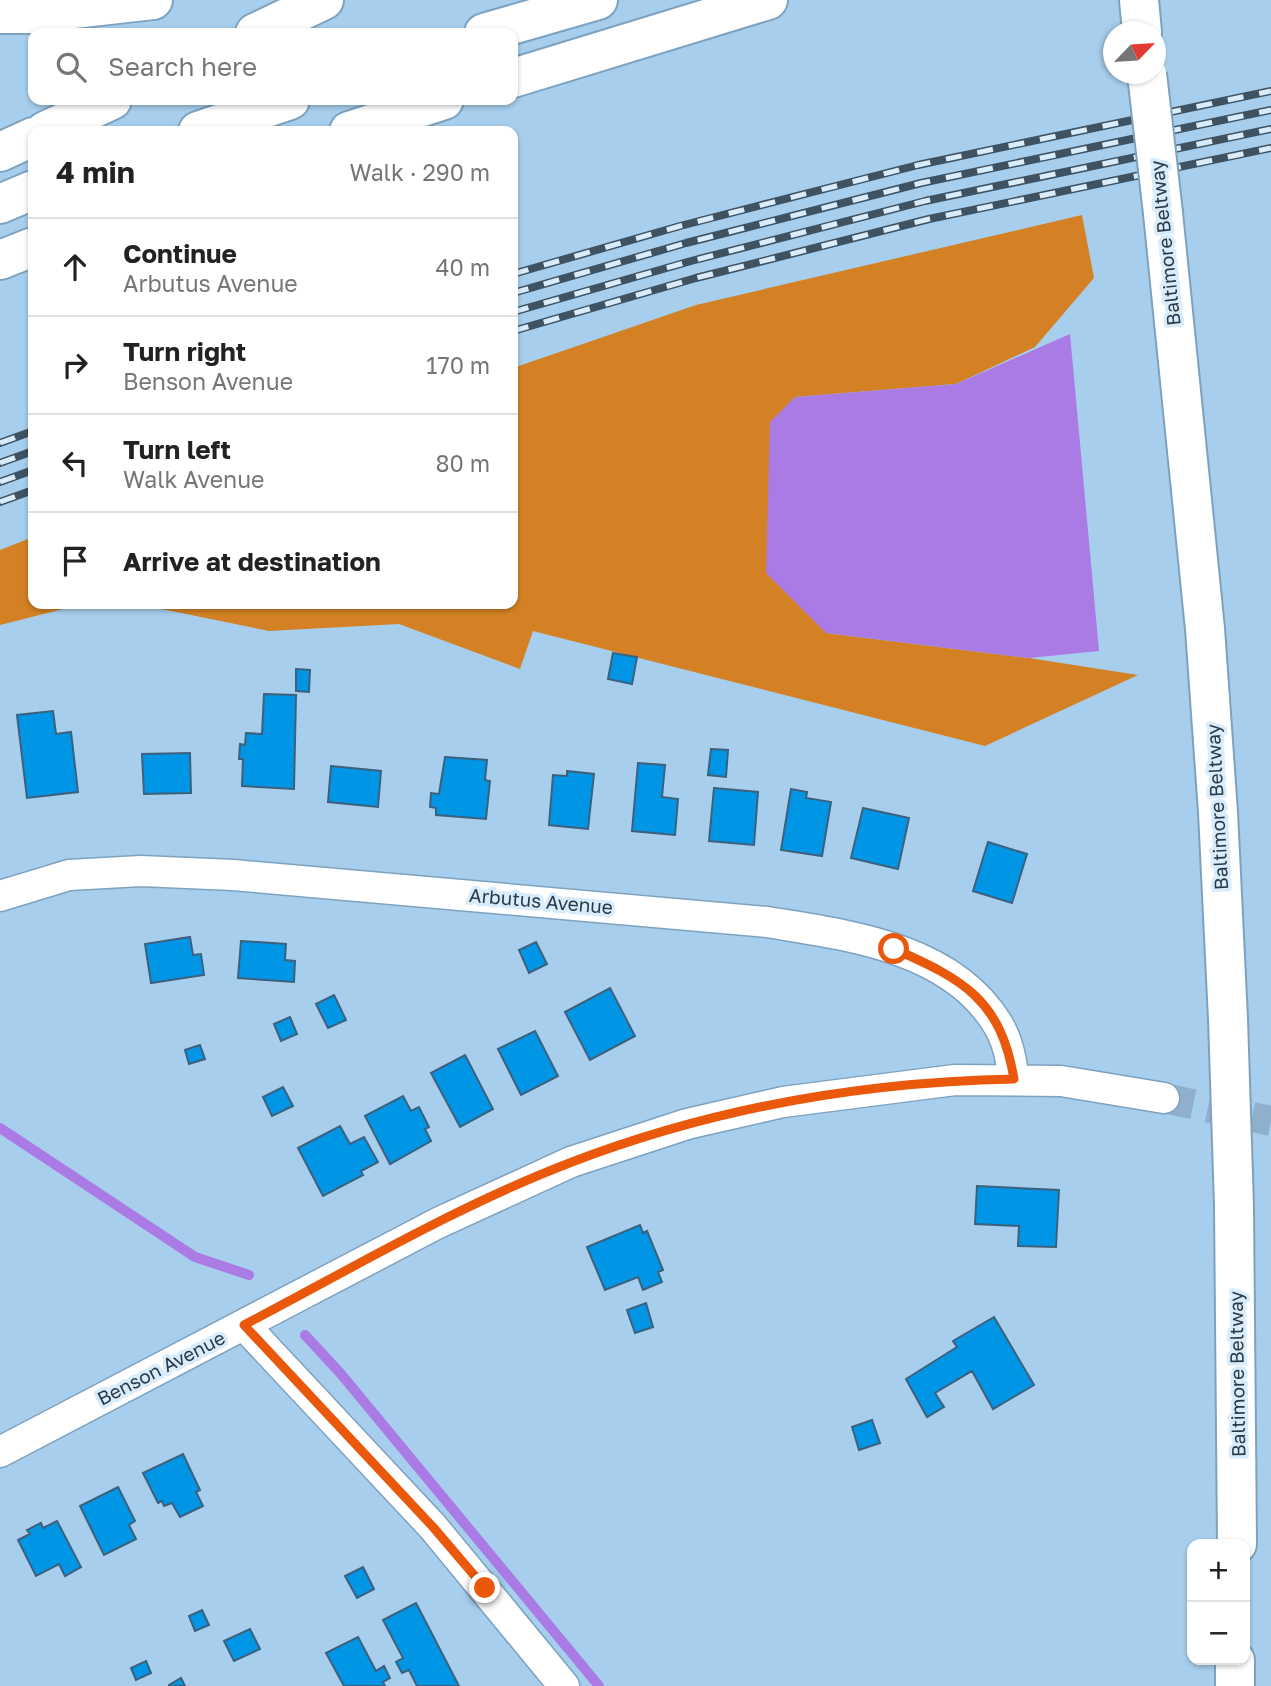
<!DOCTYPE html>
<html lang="en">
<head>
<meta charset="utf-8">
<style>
	:root { --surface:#fff; --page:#f2f2f2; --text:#222; --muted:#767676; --line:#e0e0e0 }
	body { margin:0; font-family:"Golos Text",sans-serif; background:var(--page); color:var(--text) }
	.controls { position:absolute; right:21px; bottom:21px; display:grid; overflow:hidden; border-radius:14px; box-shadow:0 2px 5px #0004 }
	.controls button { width:63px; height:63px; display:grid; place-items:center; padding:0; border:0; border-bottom:2px solid var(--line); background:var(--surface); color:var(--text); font:35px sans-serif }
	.compass { position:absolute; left:1103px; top:21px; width:63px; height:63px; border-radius:50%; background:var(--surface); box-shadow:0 2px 5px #0004; rotate:65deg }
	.stop { position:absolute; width:21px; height:21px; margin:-16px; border:5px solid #ea580c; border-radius:50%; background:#fff }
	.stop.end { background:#ea580c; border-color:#fff; box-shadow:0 2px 7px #0008 }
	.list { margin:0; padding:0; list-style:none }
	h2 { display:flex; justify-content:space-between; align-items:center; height:91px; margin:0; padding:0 28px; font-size:30px }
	h2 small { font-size:23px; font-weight:400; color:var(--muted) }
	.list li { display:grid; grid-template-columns:46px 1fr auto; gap:21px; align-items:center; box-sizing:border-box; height:98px; padding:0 28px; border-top:2px solid var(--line) }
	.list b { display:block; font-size:26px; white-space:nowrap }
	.list p { margin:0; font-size:23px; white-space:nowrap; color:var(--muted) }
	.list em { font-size:23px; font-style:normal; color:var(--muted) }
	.icon { flex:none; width:38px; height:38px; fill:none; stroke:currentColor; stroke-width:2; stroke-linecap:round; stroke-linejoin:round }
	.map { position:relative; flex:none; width:1271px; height:1686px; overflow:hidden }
	.search { position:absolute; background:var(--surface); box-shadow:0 2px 5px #0004; left:28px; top:28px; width:490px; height:77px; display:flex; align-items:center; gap:18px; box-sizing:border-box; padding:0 24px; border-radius:14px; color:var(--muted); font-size:26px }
	.panel { position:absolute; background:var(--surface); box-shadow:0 2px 5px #0004; left:28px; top:126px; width:490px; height:483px; border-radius:14px }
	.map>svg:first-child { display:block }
</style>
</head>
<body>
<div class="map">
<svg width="1271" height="1686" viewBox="0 0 1271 1686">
	<rect width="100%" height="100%" fill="#a7ceed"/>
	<path fill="#d38124" d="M1082,215L1094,278L1035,347L956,384L795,397L826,633L1029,658L1138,675L985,746L533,631L520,669L399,624L269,631L137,604H513V368L696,305Z
		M33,537V604H83L0,625V550Z"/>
	<path fill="#ab7be5" d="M1070,334L1099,651L1029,658L826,633L766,573L770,422L795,397L956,384Z"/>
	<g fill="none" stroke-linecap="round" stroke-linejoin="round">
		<path stroke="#ab7be5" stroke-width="10" d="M0,1128L195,1257L249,1275
			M305,1335L341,1374L599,1686"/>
	</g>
	<path fill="#0096e5" stroke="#3d607c" stroke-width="2" d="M613,653L637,657L632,684L608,679Z
		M296,669L310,670L309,692L296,691Z
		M264,694L296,695L294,789L242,786L243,759H239L240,744L245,745L246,733L262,734Z
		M53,711L56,734L71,732L78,792L27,798L17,715Z
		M711,749L728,750L726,777L708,775Z
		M190,753L191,793L144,794L142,754Z
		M445,757L487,760L485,780L490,781L486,819L436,815V808L430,807L431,793L439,794Z
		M638,763L665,765L662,797L678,799L675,835L632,831Z
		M331,766L381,771L378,807L328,802Z
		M567,771L594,774L588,829L549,825L553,775L567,776Z
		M714,788L758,792L754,845L709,841Z
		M791,789L807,792L806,798L831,802L822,856L781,850Z
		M863,808L909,818L898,869L851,858Z
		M988,842L1027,854L1012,903L973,891Z
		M190,937L193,955L201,954L204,975L151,983L145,944Z
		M241,941L286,944L285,960L295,961L294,982L238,978Z
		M536,942L547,964L529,973L519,950Z
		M610,988L635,1036L590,1060L565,1012Z
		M334,995L346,1020L328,1028L316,1004Z
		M290,1017L297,1034L281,1041L274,1024Z
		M535,1031L558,1076L521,1095L498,1049Z
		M200,1045L205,1059L189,1064L185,1050Z
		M465,1055L493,1109L460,1127L431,1073Z
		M283,1087L293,1106L272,1116L263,1097Z
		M403,1096L411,1111L419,1107L429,1127L425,1129L431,1141L390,1164L365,1116Z
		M340,1126L350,1144L364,1137L378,1162L361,1171L363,1175L323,1196L298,1148Z
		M977,1186L1059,1190L1056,1247L1018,1246L1019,1226L975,1224Z
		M640,1225L643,1233L647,1231L663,1270L658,1272L662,1282L643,1290L638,1277L605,1290L587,1247Z
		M646,1303L653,1327L635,1333L627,1310Z
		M994,1317L1034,1385L993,1409L972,1371L935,1393L944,1407L927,1417L906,1379L957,1347L953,1341Z
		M872,1420L880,1443L859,1450L852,1427Z
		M183,1454L200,1490L196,1492L203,1506L180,1517L172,1503L164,1506L162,1501L158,1503L143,1473Z
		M118,1487L135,1521L129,1525L136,1539L104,1555L80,1506Z
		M57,1521L81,1567L65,1576L59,1564L36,1576L18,1540L30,1534L27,1530L41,1523L43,1528Z
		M363,1567L374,1589L357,1598L345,1576Z
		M416,1603L459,1686H417L409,1670L402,1673L396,1662L403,1658L383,1620Z
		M202,1610L209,1625L195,1631L189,1616Z
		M250,1629L260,1649L234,1661L224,1641Z
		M358,1637L376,1671L384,1666L390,1678L383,1682L385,1686H344L326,1653Z
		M146,1661L151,1673L136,1680L131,1668Z
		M181,1678L185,1686H169V1685Z"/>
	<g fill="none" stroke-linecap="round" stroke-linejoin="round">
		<path stroke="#8eb0cc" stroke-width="30" stroke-dasharray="30 15" stroke-linecap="butt" d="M1164,1098L1271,1121"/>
		<g stroke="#7da2c0" stroke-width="33">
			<path id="minor" d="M0,896L69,875L141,871L233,875L767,922C847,935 950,947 997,1023C1008,1040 1011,1060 1014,1079
				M244,1325L433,1527L564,1686
				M0,1452L438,1223L571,1162L687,1124L783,1102L955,1080L1061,1081L1164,1098"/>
		</g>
		<g stroke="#7da2c0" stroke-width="42">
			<path id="major" d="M484,33L598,0
				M513,78L768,0
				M198,131L290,100
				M349,131L444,100
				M0,204L33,190
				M0,260L33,247"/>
		</g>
		<g stroke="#7da2c0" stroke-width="42">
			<path id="highway" d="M1139,0L1142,32
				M0,14H29L153,0
				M255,33L324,0
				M45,131L112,100
				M0,152L33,137
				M1163,213L1205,629L1218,812L1228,1019
				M1234,1206L1237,1544
				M1235,1686V1660"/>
		</g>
		<use href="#minor" stroke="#fff" stroke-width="30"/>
		<use href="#major" stroke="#fff" stroke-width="38"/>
		<use href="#highway" stroke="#fff" stroke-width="38"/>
		<g stroke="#3e5261" stroke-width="8">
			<path id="rail" d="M513,274L680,226L918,165L1271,91
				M513,293L686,243L921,183L1271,110
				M513,312L691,261L925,201L1271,129
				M513,331L696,278L929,219L1271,148
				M0,443L33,431
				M0,463L33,451
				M0,482L33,470
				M0,502L33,490"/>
		</g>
		<use href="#rail" stroke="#d8ecfc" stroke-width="5" stroke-dasharray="16" stroke-linecap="butt"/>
		<g stroke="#7da2c0" stroke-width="42" stroke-linecap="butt">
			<path id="highway-bridge" d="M1147,74L1163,213
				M1228,1019L1234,1206"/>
		</g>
		<use href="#highway-bridge" stroke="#fff" stroke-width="38"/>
	</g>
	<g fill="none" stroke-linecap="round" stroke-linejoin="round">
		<path stroke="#ea580c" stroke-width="9" d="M485,1588L433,1527L244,1325C351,1269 459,1205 572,1162C713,1108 863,1082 1014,1079C1001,1000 963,979 894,949"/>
	</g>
	<g text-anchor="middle" stroke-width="7" stroke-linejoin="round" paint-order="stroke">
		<g font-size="19" fill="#2a3a46" stroke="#d8ecfc">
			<text transform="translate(1165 243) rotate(-96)" y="7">Baltimore Beltway</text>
			<text transform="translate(1217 807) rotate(-93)" y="7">Baltimore Beltway</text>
			<text transform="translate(541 901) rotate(5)" y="7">Arbutus Avenue</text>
			<text transform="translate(161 1368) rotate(-27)" y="7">Benson Avenue</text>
			<text transform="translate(1237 1374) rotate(-91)" y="7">Baltimore Beltway</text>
		</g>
	</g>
</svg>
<div class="controls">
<button>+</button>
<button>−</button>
</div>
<svg class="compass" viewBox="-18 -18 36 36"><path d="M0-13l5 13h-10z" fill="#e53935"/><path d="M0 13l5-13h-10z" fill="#767676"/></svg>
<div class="stop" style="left:894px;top:949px"></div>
<div class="stop end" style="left:485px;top:1588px"></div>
<div class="search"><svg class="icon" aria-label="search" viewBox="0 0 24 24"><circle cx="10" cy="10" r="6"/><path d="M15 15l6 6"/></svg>Search here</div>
<section class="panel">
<h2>4 min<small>Walk · 290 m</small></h2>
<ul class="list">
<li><svg class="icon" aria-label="ahead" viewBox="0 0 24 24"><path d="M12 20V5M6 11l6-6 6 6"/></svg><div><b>Continue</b><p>Arbutus Avenue</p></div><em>40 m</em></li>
<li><svg class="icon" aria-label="right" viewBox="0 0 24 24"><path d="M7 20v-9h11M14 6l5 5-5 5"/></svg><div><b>Turn right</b><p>Benson Avenue</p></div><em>170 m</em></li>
<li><svg class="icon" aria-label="left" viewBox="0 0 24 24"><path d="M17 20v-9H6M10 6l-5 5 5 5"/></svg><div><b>Turn left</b><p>Walk Avenue</p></div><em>80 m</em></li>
<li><svg class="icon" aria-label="arrive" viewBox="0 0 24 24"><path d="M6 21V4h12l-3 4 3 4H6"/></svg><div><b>Arrive at destination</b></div></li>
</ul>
</section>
</div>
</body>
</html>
